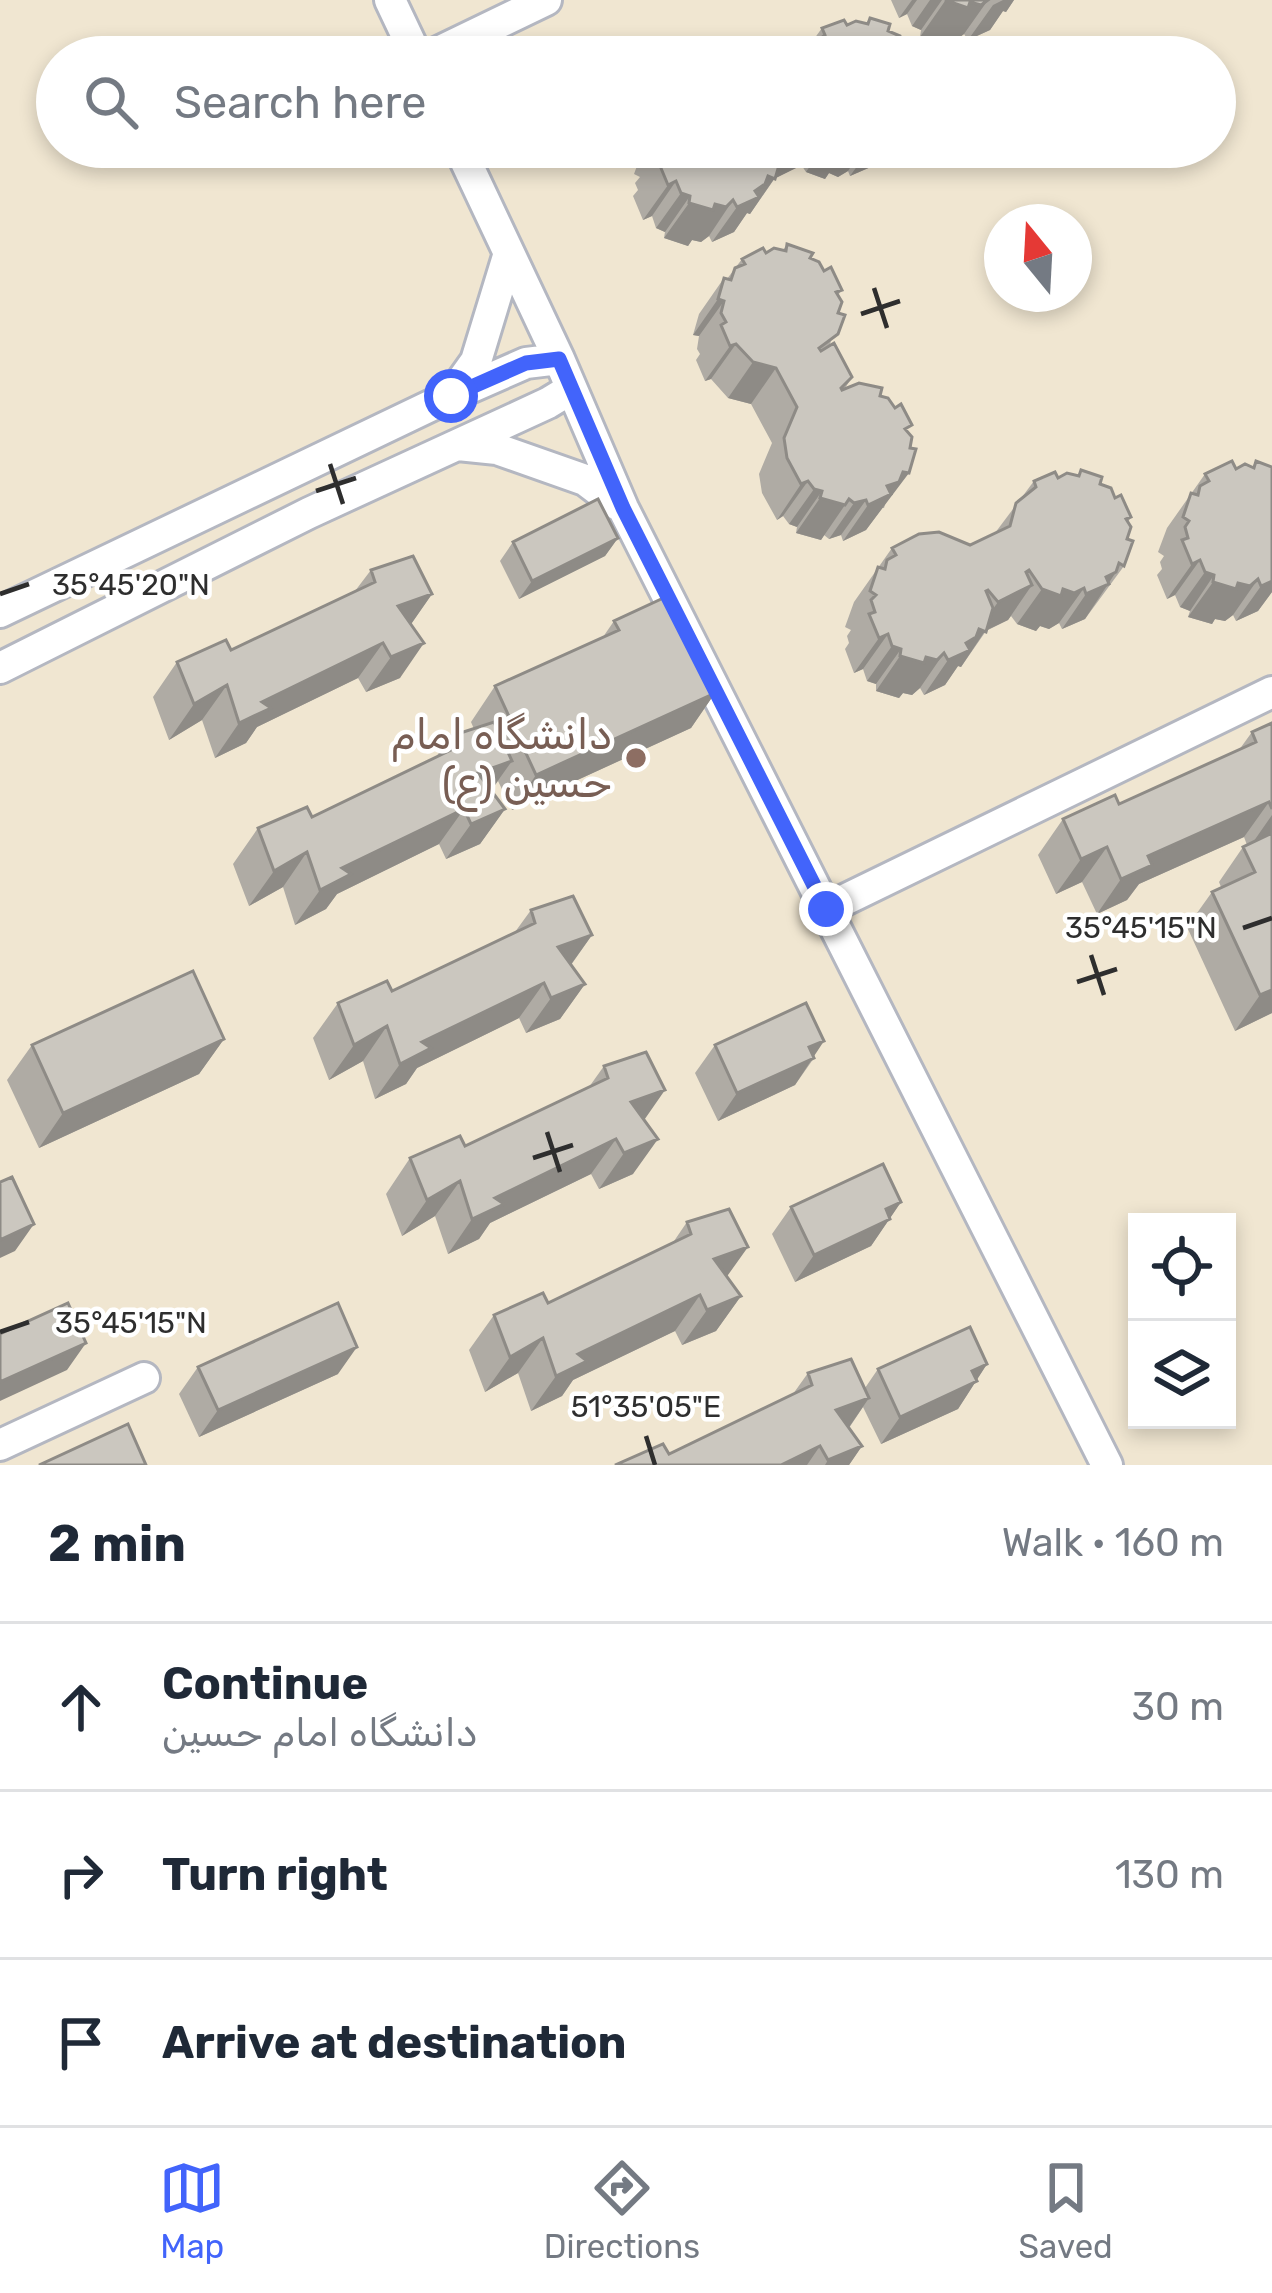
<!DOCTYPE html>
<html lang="en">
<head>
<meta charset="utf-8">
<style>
	:root { --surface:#fff; --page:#f2f2f3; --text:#1f2937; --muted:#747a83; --line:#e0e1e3; --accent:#4264fb }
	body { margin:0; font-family:Rubik,Vazirmatn,sans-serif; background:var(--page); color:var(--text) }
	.controls { position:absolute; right:36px; bottom:36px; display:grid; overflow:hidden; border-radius:0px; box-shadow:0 6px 18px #0003 }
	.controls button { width:108px; height:108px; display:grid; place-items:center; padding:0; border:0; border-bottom:3px solid var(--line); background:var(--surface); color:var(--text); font:60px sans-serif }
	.compass { position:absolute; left:984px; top:204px; width:108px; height:108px; border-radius:50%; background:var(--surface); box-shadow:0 6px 18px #0003; rotate:342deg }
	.stop { position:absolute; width:36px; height:36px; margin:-27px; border:9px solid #4264fb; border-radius:50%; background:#fff }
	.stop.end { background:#4264fb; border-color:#fff; box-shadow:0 3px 12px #0008 }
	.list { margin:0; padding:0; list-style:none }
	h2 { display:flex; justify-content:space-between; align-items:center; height:156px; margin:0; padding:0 48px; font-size:51px }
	h2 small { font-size:39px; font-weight:400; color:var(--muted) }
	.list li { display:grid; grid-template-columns:78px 1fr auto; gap:36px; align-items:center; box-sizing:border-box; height:168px; padding:0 48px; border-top:3px solid var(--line) }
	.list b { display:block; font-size:45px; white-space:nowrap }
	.list p { margin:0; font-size:39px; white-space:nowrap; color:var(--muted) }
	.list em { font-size:39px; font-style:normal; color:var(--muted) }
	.icon { flex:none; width:66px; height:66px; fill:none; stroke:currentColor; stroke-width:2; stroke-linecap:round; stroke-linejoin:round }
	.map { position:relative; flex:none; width:1272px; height:1465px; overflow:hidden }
	.search { position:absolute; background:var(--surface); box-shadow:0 6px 18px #0003; left:36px; right:36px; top:36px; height:132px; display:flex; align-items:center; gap:30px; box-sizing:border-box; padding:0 42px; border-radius:66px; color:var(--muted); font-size:45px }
	.sheet { height:660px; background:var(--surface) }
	nav { display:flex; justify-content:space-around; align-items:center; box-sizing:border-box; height:168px; border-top:3px solid var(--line); background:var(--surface); font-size:33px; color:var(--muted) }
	nav a { display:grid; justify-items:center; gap:6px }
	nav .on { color:var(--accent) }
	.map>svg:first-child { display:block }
</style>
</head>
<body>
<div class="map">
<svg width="1272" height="1465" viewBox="0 0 1272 1465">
	<rect width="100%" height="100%" fill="#efe9e1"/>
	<path fill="#f0e6d1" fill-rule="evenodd" d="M0,0H1272V1465H0ZM57,57H1215V147H57ZM1002,222H1074V294H1002ZM1137,1222H1227V1420H1137Z"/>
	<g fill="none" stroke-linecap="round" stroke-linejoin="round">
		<g stroke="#b4b7c1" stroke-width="36">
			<path id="minor" d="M390,0L417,57
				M428,57L546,0
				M459,147L559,359L623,508L1107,1465
				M451,396L476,361L509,253
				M458,445L497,449L585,480L618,505
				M0,612L451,396L526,363L559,359
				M0,668L309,513L548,403L571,389
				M826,909L1272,692
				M0,1445L144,1378"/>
		</g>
		<use href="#minor" stroke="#fff" stroke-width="30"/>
	</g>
	<path fill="#afaba4" d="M891,0H1014L1006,12L1003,11L990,30L968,40L964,34L956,40L947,38L944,43L920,37L921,30L912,26L907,14L899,18Z
		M870,18L888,31L917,57H801L822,28L866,23Z
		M644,147H890H886L873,166L850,176L848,171L838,177L829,173L825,179L806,172L800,163L796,168L775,178L750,214L747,213L734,232L712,242L709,236L701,242L692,240L688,246L664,238L665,232L656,228L652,216L643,220L633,196L638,190L635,183L640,177L634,174Z
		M787,244L810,258L842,290L838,295L830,346L852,377L844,390L880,396L907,431L884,508H882L866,530L843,541L841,535L829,539L824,535L821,540L796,533L797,527L789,524L783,516L777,520L762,493L759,474L772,443L751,404L728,398L711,379L705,381L696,360L700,354L697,349L699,336L693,335L699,314L724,278L727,279L742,259L783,250Z
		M1256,461L1272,467V592L1258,611L1236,621L1233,615L1225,621L1215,619L1212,624L1188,617L1190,611L1180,607L1175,595L1167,599L1157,575L1162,569L1160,562L1164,556L1158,552L1167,528L1205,474L1252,467Z
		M1081,470L1100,484L1131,517L1128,522L1124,566L1085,619L1062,629L1059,623L1049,629L1040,626L1036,631L1017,624L1011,616L1008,620L986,631L961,667L958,666L945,685L924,695L920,688L912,695L903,693L899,698L876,691V684L867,681L863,669L854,673L845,649L849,643L847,636L851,630L845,627L854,602L892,548L970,545L995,533L1034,481L1077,476Z
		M618,538L605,556L519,599L500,561L513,542Z
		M371,570L432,594L411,624L400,678L366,692L358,678L257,727L246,743L215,758L202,720L169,740L153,697L177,662L231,650L355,591Z
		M614,621L715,693L691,728L512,810L498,781L491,791L505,809L480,844L446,859L439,844L337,894L326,909L295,925L283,887L249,906L233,864L258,828L312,817L436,757L451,736L474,729L471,722L495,686L603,637Z
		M1272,723V1013L1235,1031L1187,927L1212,892L1221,887L1219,882L1243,847L1247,845L1244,837L1139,884L1127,900L1097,914L1082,882L1056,894L1038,855L1063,819L1119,804L1239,750L1252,732Z
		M531,910L592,935L571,965L585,984L560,1019L526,1033L519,1018L417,1068L406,1084L375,1099L363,1061L329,1080L313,1038L338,1003L392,991L515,932Z
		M224,1039L199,1074L39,1148L7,1080L32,1045Z
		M715,1045L813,1056L814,1058L795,1085L718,1121L695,1073Z
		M604,1066L644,1120L633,1174L599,1189L591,1174L490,1223L479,1239L448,1254L435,1216L402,1236L386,1194L410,1158L465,1146L589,1087Z
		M901,1202L871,1246L795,1282L772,1234L791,1207Z
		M687,1222L741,1296L716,1331L682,1345L675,1331L573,1380L562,1396L531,1411L518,1373L485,1392L469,1350L494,1315L548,1303L672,1244Z
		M987,1364L958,1409L881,1444L863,1407L849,1428L862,1446L849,1465H615L669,1454L793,1394L808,1373L865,1388L878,1369Z
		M198,1367L338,1374L199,1437L179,1394Z"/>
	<path fill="#8e8b86" d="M912,0H917L907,14L899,18Z
		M930,0H942L921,30L912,26Z
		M988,0L964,34L956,40L947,38L944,43L920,37L945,1L970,2Z
		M1003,0H1014L1006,12L1003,11L990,30L968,40L993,5Z
		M792,147H811L796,168L774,179L750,214L747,213L734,232L712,242L737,207L759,188L787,149Z
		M823,147H864L848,171L838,177L829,173L825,179L806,172Z
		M871,147H887L873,166L850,176Z
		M676,181L652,216L643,220L668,185Z
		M681,193L690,196L665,232L656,228Z
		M733,200L709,236L701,242L692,240L688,246L664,238L689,203L715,204Z
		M718,299L724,301L699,336L693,335Z
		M736,344L711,379L705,381L730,346Z
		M753,362L776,368L751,404L728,398Z
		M903,472L909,473L866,530L843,541L868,505Z
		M808,481L783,516L777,520L801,484Z
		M814,489L822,491L797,527L789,524Z
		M820,498L845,505L821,540L796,533Z
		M866,500L841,535L829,539L854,503Z
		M618,538L605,556L519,599L532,581Z
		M1200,560L1175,595L1167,599L1192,564Z
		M1029,570L1011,596L1032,585L1008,620L985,631L961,667L958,666L945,685L924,695L948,660L970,641L998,602Z
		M1116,572L1085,619L1062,629L1086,594L1106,577Z
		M1205,572L1214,575L1190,611L1180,607Z
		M1258,579L1233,615L1225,621L1215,619L1212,624L1188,617L1213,582L1238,583Z
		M1272,580V592L1258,611L1236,621L1261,586Z
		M1084,588L1059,623L1049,629L1040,626L1036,631L1017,624L1042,589Z
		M432,594L407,630L398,606Z
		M888,634L863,669L854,673L879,638Z
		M383,643L358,678L257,727L246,743L215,758L239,723L262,702Z
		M424,643L400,678L366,692L391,657Z
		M892,646L901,649L876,684L867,681Z
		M944,653L920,688L912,695L903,693L899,698L876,691L900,656L926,657Z
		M227,685L202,720L169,740L194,704Z
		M715,693L691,728L512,810L536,775Z
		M512,761L487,796L478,773Z
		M1269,802L1244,837L1139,884L1127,900L1097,914L1121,879L1148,856Z
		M464,809L439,844L337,894L326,909L295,925L320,890L342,868Z
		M505,809L480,844L446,859L471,824Z
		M1272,815V838L1249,848Z
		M1107,847L1082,882L1056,894L1081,859Z
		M307,852L283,887L249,906L274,871Z
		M592,935L567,970L558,947Z
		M544,983L519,1018L417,1068L406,1084L375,1099L400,1064L422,1042Z
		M585,984L560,1019L526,1033L551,998Z
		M1272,990V1013L1235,1031L1260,995Z
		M387,1026L363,1061L329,1080L354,1045Z
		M224,1039L199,1074L39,1148L63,1113Z
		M824,1041L795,1085L718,1121L737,1093L809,1047Z
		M665,1090L640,1126L631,1102Z
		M616,1139L591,1174L490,1223L479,1239L448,1254L472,1219L495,1198Z
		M658,1139L633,1174L599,1189L624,1153Z
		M460,1181L435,1216L402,1236L427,1200Z
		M901,1202L871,1246L795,1282L814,1255L886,1209Z
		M34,1224L15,1251L0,1258V1240Z
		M748,1247L723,1282L714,1259Z
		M700,1295L675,1331L573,1380L562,1396L531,1411L556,1376L578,1354Z
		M741,1296L716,1331L682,1345L707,1310Z
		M543,1338L518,1373L485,1392L510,1357Z
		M86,1343L67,1370L0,1401V1382Z
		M357,1347L338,1374L199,1437L218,1410Z
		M987,1364L958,1409L881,1444L900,1417L972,1371Z
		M869,1398L845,1433L836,1410Z
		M820,1446L807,1465H781Z
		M862,1446L849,1465H825L828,1460Z"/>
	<path fill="#cbc7bf" stroke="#8e8b86" stroke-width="3" d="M945,0H988L981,5L970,2L968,8Z
		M870,18L890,24L888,31L900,36L904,46L910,43L917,57H803L805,51L825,35L822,28L844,20L847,25L856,21L868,24Z
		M778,147L782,155L775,179L768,176L765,184L755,191L759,197L737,207L733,200L726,207L715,204L713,210L689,203L690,196L681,193L676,181L668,185L658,161L664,160L661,147Z
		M787,244L813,253L810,258L819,262L824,271L831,267L842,290L836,292L842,302L838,313L845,315L838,334L819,348L821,351L834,343L852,377L841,388L842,390L859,383L882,388L880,396L888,398L895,408L901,404L912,425L905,429L912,437L910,448L916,449L909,473L903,472L899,482L887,486L891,494L868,505L866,500L854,503L849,499L845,505L820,498L822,491L814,489L808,481L801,484L787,458L784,438L797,407L776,368L753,362L736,344L730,346L721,325L726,322L721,313L724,301L718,299L724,278L731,280L735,268L745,264L742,259L763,248L766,253L774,248L786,251Z
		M1232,461L1236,469L1245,464L1254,468L1256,461L1272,467V581L1261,586L1258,579L1250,586L1238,583L1236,589L1213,582L1214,575L1205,572L1200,560L1192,564L1182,540L1188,538L1185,527L1189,521L1183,517L1191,493L1198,495L1200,486L1209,481L1205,474Z
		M1081,470L1102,477L1100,484L1111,488L1115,498L1121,495L1131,517L1126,519L1131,527L1127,539L1133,541L1124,566L1119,563L1116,572L1106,577L1109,584L1086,594L1084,588L1074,593L1063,589L1061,596L1042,589L1029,570L1026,572L1032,585L998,602L988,590L986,591L993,608L986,632L979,629L976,637L966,643L970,650L948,660L944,653L937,660L926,657L924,663L900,656L901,649L892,646L888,634L879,638L869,614L875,612L871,600L876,595L870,591L878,567L885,569L887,560L896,555L892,548L919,534L939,532L970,545L1010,526L1016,503L1036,487L1034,481L1055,472L1058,478L1067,473L1079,476Z
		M598,499L618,538L532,581L513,542Z
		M413,556L432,594L398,606L424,643L391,657L383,643L262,702L271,708L239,723L227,685L194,704L177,662L226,640L231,650L375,582L371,570Z
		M670,595L715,693L536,775L495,686L619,630L614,621Z
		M494,722L512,761L478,773L505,809L471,824L464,809L342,868L351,874L320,890L307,852L274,871L258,828L307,807L312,817L455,748L451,736Z
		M1272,723V809L1269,802L1148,856L1152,865L1121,879L1107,847L1081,859L1063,819L1115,795L1119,804L1256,742L1252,732Z
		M1272,833V990L1260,995L1212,892L1255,872L1243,847Z
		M573,896L592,935L558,947L585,984L551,998L544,983L422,1042L431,1048L400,1064L387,1026L354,1045L338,1003L387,981L392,991L535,923L531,910Z
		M193,971L224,1039L63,1113L32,1045Z
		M806,1003L824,1041L809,1047L814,1058L737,1093L715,1045Z
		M646,1052L665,1090L631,1102L658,1139L624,1153L616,1139L495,1198L504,1204L472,1219L460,1181L427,1200L410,1158L460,1136L465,1146L608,1078L604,1066Z
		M883,1164L901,1202L886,1209L890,1219L814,1255L791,1207Z
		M12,1177L34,1224L0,1240V1182Z
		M729,1209L748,1247L714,1259L741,1296L707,1310L700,1295L578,1354L587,1361L556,1376L543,1338L510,1357L494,1315L543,1293L548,1303L691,1234L687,1222Z
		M68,1303L86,1343L0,1382V1334Z
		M338,1303L357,1347L218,1410L198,1367Z
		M970,1327L987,1364L972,1371L977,1381L900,1417L878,1369Z
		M851,1359L869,1398L836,1410L862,1446L828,1460L820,1446L781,1465H615L663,1444L669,1454L812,1385L808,1373Z
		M128,1424L146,1465H39Z"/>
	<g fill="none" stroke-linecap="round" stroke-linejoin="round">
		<path stroke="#4264fb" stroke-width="15" d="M451,396L526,363L559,359L623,508L826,909"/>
	</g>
	<path fill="none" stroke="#2e2e2e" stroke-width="4.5" d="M874,288L887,328M861,314L900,301M330,464L343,504M316,491L356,478M0,594L29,584M1243,928L1272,918M1091,955L1104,995M1077,982L1117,969M547,1132L560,1172M533,1158L573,1145M0,1332L29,1322M646,1436L655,1465"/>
	<circle fill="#8d6e63" stroke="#fff" stroke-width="4.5" cx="636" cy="758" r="12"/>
	<g text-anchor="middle" stroke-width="9" stroke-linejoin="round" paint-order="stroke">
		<g font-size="42" fill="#785e54" stroke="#fff" text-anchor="end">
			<text x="612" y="749">دانشگاه امام<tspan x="612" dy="48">حسین (ع)</tspan></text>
		</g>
	</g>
	<g font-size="30" text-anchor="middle" fill="#2e2e2e" stroke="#fff" stroke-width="9" stroke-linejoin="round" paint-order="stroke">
		<text x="131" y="595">35°45'20"N</text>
		<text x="1141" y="938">35°45'15"N</text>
		<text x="131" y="1333">35°45'15"N</text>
		<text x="646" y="1417">51°35'05"E</text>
	</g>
</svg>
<div class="controls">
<button><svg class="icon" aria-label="locate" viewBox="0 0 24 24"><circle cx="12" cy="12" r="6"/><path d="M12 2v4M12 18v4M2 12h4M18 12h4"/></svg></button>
<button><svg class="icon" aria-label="layers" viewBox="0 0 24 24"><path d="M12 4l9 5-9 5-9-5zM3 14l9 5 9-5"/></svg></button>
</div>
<svg class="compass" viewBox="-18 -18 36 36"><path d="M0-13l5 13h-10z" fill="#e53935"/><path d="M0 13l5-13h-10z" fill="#747a83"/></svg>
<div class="stop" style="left:451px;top:396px"></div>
<div class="stop end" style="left:826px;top:909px"></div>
<div class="search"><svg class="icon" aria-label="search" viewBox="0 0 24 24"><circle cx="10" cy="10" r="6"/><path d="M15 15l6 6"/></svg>Search here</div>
</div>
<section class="sheet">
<h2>2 min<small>Walk · 160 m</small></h2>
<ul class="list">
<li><svg class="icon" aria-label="ahead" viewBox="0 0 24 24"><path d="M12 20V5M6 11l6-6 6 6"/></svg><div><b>Continue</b><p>دانشگاه امام حسین</p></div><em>30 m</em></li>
<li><svg class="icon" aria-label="right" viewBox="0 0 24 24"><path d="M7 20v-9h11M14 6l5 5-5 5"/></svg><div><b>Turn right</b></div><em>130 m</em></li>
<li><svg class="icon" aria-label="arrive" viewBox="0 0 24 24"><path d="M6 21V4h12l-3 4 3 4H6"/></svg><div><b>Arrive at destination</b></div></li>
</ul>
</section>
<nav>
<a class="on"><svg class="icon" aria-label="map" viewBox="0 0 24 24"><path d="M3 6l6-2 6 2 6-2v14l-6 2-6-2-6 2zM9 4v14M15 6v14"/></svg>Map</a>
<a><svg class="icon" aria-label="directions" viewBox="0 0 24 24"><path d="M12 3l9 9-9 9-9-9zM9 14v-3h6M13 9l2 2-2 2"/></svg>Directions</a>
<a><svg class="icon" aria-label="saved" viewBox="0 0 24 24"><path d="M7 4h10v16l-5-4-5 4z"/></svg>Saved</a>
</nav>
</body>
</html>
